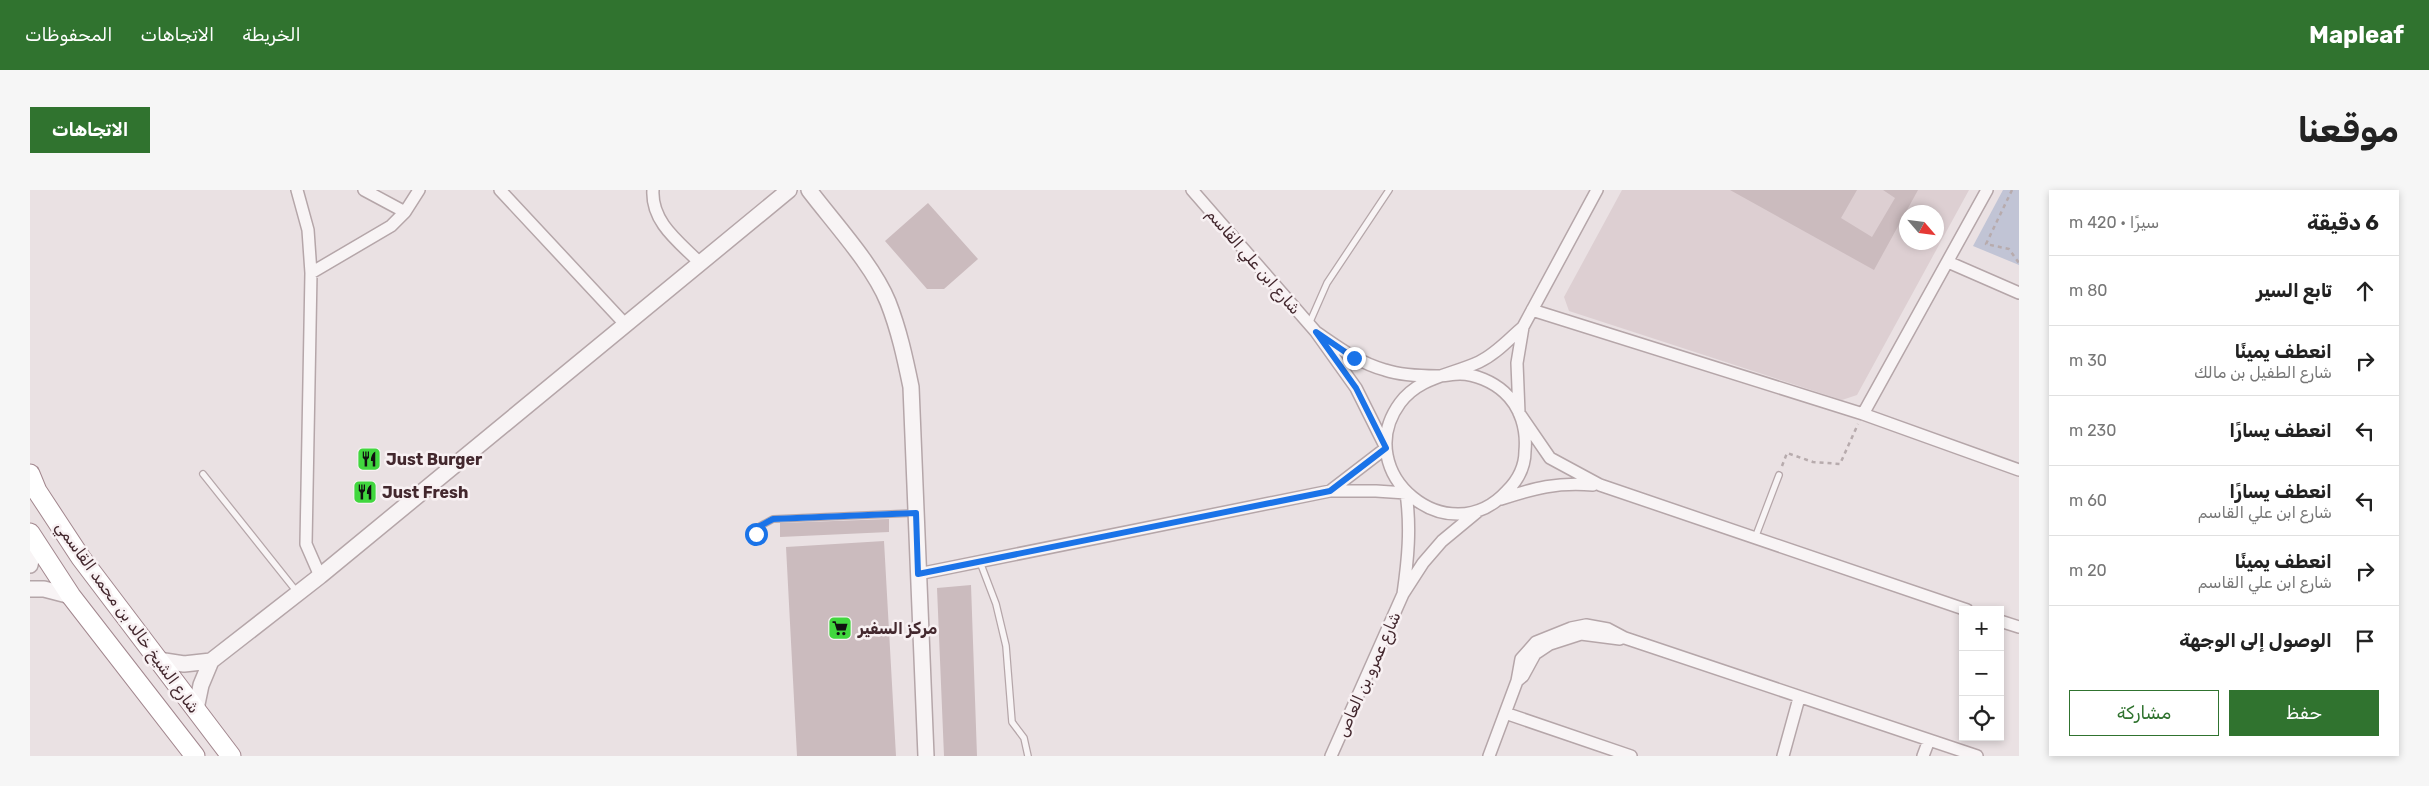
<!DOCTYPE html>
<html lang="ar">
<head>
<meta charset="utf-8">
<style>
	:root { --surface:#fff; --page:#f6f6f6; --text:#222; --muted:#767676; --line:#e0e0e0; --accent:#30732f }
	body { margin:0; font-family:Rubik,Cairo,sans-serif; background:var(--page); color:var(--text); direction:rtl }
	.controls { position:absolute; right:15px; bottom:15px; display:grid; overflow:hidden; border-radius:0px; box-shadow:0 2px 8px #0003 }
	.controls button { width:45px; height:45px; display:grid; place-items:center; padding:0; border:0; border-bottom:1px solid var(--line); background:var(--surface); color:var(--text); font:25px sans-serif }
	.compass { position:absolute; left:1869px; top:15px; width:45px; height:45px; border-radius:50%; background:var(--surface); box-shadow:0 2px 8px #0003; rotate:118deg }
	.stop { position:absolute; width:15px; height:15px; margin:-11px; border:4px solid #1a73e8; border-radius:50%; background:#fff }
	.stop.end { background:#1a73e8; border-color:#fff; box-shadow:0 1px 5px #0008 }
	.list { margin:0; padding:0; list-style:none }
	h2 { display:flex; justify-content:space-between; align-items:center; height:65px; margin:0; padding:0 20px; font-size:21px }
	h2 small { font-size:16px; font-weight:400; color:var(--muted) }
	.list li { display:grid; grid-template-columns:32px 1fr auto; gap:15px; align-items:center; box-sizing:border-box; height:70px; padding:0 20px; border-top:1px solid var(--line) }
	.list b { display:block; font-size:19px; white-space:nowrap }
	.list p { margin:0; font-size:16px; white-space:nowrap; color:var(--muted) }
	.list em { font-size:16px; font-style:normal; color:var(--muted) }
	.actions { display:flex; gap:10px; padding:15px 20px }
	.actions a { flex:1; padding:11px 0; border:1px solid var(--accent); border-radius:0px; text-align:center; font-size:18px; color:var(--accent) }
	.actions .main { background:var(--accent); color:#fff }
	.icon { flex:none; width:28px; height:28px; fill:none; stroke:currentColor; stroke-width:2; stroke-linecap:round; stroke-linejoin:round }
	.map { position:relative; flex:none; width:1989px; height:566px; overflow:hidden; direction:ltr; border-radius:0px }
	header { display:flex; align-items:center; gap:30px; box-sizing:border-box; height:70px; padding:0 25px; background:var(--accent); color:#fff }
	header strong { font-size:24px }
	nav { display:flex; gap:28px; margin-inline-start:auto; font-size:18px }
	.intro { display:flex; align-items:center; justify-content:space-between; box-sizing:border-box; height:120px; padding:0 30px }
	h1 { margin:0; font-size:35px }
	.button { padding:12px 22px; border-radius:0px; background:var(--accent); color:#fff; font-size:18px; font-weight:700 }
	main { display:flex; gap:30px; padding:0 30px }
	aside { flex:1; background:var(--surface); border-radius:0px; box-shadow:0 2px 8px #0003 }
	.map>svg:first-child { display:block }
</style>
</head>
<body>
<header>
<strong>Mapleaf</strong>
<nav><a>الخريطة</a><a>الاتجاهات</a><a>المحفوظات</a></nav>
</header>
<div class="intro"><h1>موقعنا</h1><a class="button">الاتجاهات</a></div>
<main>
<aside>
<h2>6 دقيقة<small>سيرًا · 420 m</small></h2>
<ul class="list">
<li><svg class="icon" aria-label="ahead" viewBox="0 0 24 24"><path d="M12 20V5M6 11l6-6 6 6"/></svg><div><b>تابع السير</b></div><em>80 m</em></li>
<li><svg class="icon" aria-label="right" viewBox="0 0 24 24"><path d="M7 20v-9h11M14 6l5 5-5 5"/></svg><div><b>انعطف يمينًا</b><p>شارع الطفيل بن مالك</p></div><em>30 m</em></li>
<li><svg class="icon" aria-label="left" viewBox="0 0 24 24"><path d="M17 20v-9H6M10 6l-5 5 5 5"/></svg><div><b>انعطف يسارًا</b></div><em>230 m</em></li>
<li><svg class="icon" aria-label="left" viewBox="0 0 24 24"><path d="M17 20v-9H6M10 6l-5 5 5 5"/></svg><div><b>انعطف يسارًا</b><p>شارع ابن علي القاسم</p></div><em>60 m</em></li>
<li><svg class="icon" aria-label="right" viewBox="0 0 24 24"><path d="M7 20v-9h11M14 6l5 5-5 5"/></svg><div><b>انعطف يمينًا</b><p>شارع ابن علي القاسم</p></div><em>20 m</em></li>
<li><svg class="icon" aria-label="arrive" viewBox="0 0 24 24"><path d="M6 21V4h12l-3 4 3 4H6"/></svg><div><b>الوصول إلى الوجهة</b></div></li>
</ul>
<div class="actions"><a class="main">حفظ</a><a>مشاركة</a></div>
</aside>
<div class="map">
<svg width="1989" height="566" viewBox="0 0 1989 566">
	<rect width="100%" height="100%" fill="#eae1e3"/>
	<path fill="#ddcfd2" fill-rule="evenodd" d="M1592,0H1939L1827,205L1812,210L1539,121L1534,107ZM1876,22H1906V52H1876Z"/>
	<path fill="#c1c4d5" d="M1973,0H1989V75L1943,56Z"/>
	<path fill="#cbbbbe" d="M1700,0H1827L1811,28L1842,47L1865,8L1853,0H1888L1844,80Z
		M898,13L948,69L914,99H897L855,51Z
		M859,329V342L750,347V333Z
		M854,351L866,566H767L756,357Z
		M941,395L947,566H914L907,398Z"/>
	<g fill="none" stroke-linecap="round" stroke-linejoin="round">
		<g stroke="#b5a6a9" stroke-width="8">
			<path id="service" d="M1279,134L1297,93L1359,0
				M173,284L267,402
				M1725,348L1749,285
				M726,349L730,336L743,329L884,323
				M950,372L966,414L976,456L982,532L994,548L998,566"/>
		</g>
		<g stroke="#b5a6a9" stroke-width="14">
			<path id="minor" d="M267,0L278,40L281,83L276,354L290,386
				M334,0L375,22
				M470,0L595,134
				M623,0C621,32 649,52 669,72
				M1162,0L1286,142L1326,198L1356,258L1300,301
				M1918,72L1989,103
				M281,83L361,36L375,22L389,0
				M1502,120L1833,224L1989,280
				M1493,137L1567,0
				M1286,142C1308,157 1329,173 1355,180C1370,185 1391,186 1407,186C1415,186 1422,184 1430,184C1445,184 1463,192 1474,202C1491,217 1497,240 1495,261C1495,276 1488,290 1477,301C1419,365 1319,283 1370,213C1389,187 1421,185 1449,172C1466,164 1479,149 1493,137L1487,173L1489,223L1520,268L1570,295L1937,420
				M1833,224L1957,0
				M1471,309C1505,298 1527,292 1563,295
				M888,384L1300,301H1346L1376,303C1381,338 1378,369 1373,404
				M1970,431L1989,437
				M1487,491L1493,486L1505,464L1520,454L1551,444L1590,449
				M1475,523L1601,566
				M1301,566L1373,404L1393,373L1412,351L1447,322
				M1459,566L1487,491L1491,469L1506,452L1541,438L1556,435L1578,439L1595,448L1947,566
				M1753,566L1769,508
				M1893,566L1899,550"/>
		</g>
		<g stroke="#b5a6a9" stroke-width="18">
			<path id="tertiary" d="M779,0C804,33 843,75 858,112C869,140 875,168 881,197L896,566
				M0,375L5,349
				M0,399H14L41,406
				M128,470L154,474L181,471
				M166,519L171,495L181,471L290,386L759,0"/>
		</g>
		<g stroke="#a2878e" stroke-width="21">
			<path id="trunk" d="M0,284L7,301L51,368L201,566
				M0,343L41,406L165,566"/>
		</g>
		<path stroke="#b7abad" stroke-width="2.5" stroke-dasharray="4 4" stroke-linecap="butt" d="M1982,0L1956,54L1979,59L1989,73
			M1752,276L1757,263L1783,272L1810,274L1828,234"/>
		<use href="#service" stroke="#f8f4f5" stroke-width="5.5"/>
		<use href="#minor" stroke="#f8f4f5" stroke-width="11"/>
		<use href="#tertiary" stroke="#f8f4f5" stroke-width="15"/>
		<use href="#trunk" stroke="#fff" stroke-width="19"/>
	</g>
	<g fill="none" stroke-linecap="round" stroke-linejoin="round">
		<path stroke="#1a73e8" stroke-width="6" d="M726,344L730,336L743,329L886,323L888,384L1300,301L1356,258L1326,198L1286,142L1324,168"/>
	</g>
	<defs>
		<g id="restaurant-square" transform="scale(1.25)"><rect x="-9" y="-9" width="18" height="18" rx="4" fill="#41d73e" stroke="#f8f1f3"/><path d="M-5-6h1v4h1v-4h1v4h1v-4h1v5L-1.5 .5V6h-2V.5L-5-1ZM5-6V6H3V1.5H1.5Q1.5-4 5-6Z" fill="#111"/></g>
		<g id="supermarket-square" transform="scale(1.25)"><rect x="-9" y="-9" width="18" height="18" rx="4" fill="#41d73e" stroke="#f8f1f3"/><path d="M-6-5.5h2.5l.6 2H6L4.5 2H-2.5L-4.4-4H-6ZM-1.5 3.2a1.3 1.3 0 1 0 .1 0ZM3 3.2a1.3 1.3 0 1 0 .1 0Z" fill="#111"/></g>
	</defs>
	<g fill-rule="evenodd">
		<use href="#restaurant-square" x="339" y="269"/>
		<use href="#restaurant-square" x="335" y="302"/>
		<use href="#supermarket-square" x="810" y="438"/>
	</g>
	<g text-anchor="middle" stroke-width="5" stroke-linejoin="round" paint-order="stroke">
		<g font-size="16" fill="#43282e" stroke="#f8f1f3">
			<text transform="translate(1224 71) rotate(49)" y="6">شارع ابن علي القاسم</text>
			<text transform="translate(98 427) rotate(54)" y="6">شارع الشيخ خالد بن محمد القاسمي</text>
			<text transform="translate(1338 484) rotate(-66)" y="6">شارع عمرو بن العاص</text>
		</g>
		<g font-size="16" font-weight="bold" fill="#43282e" stroke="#f8f1f3" text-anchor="start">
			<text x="356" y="275">Just Burger</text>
			<text x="352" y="308">Just Fresh</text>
			<text x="828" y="444">مركز السفير</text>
		</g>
	</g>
</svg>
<div class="controls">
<button>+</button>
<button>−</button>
<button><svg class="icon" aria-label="locate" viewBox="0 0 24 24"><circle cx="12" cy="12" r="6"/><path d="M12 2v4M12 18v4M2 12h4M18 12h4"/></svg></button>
</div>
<svg class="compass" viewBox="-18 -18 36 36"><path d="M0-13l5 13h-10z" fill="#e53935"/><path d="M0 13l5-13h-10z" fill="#767676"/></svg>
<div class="stop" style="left:726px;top:344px"></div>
<div class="stop end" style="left:1324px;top:168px"></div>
</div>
</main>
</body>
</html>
